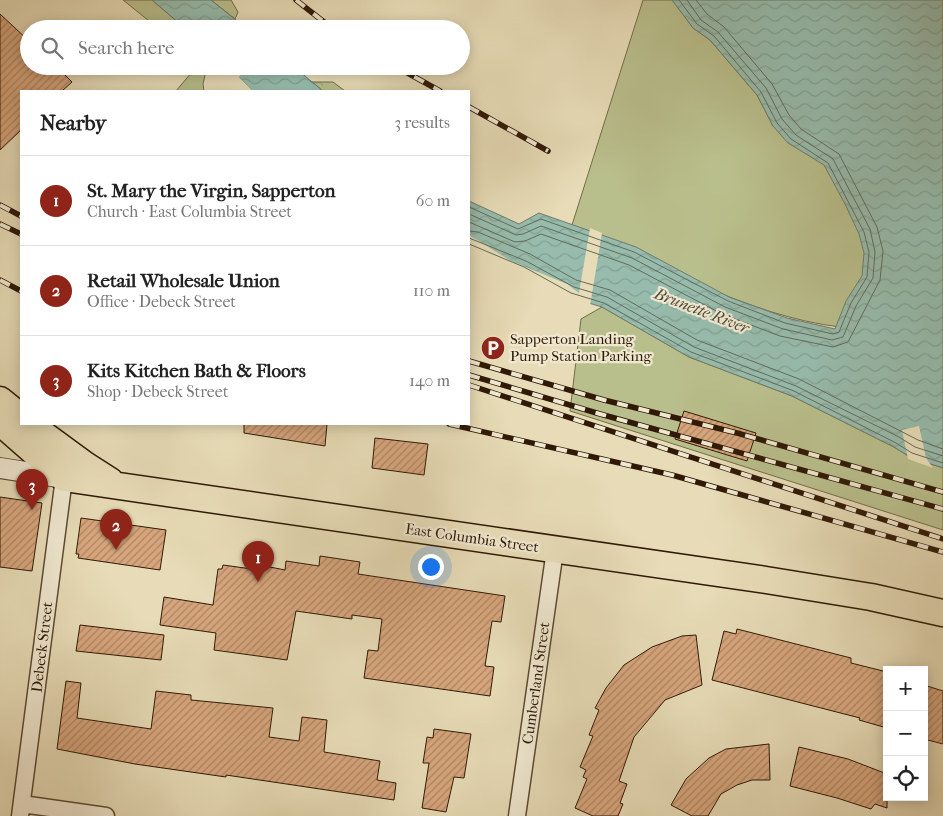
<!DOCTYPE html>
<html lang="en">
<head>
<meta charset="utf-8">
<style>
	:root { --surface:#fff; --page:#f2f2f2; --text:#222; --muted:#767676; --line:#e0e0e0; --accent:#8f2418 }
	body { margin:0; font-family:"IM FELL French Canon",serif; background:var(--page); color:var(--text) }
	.controls { position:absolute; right:15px; bottom:15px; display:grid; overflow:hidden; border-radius:0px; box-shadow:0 2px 12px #0003 }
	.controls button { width:45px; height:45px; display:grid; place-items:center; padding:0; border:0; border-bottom:1px solid var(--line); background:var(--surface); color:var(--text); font:25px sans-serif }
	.you { position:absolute; left:430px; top:566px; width:18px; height:18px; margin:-12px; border:4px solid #fff; border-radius:50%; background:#1a73e8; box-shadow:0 0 0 8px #1a73e833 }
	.badge { display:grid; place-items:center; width:32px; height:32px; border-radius:50%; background:var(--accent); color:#fff; font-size:16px; font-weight:700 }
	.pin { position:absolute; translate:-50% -41px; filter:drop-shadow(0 1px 2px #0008) }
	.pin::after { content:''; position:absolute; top:26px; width:18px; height:15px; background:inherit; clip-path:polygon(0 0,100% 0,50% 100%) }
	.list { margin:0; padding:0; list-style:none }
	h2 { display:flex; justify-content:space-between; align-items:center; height:65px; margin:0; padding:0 20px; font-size:21px }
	h2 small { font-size:16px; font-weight:400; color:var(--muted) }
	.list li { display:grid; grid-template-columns:32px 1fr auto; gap:15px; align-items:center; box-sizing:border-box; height:90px; padding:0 20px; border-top:1px solid var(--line) }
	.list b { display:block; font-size:19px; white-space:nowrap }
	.list p { margin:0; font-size:16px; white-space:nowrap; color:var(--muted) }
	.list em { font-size:16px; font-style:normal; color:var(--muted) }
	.icon { flex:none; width:28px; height:28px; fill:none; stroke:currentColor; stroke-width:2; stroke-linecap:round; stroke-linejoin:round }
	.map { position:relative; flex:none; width:943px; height:816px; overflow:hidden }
	.search { position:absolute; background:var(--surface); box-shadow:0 2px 12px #0003; left:20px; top:20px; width:450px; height:55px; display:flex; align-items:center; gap:12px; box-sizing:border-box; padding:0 18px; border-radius:28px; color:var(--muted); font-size:19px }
	.panel { position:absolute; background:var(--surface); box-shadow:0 2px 12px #0003; left:20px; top:90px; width:450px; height:335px; border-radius:0px }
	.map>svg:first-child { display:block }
</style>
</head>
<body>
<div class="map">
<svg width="943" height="816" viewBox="0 0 943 816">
	<defs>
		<pattern id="forest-crowns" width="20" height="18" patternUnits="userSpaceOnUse" patternTransform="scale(1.25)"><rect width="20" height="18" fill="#b9bf8c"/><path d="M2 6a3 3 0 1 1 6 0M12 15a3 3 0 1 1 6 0" fill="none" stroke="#9fa477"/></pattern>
		<pattern id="water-waves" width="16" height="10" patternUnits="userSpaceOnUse" patternTransform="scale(1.25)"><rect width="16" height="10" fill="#97bcad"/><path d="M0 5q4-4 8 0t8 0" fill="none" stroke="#82a193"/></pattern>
		<pattern id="building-hatch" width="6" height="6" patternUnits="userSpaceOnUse" patternTransform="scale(1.25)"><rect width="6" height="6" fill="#d7a67d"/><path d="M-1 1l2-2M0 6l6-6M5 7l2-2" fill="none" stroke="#af8664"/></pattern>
	</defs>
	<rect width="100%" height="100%" fill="#e7dcb7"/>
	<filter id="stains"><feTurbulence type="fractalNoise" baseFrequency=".004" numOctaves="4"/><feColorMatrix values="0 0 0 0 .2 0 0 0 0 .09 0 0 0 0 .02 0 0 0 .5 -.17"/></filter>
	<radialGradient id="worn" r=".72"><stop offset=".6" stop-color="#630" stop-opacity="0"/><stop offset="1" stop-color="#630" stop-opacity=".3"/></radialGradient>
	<path fill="#b9bf8c" stroke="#746c49" d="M123,0H152L186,29H159Z
		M211,0H231L238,12L235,19Z
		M643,0H673L693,28L710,40L757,95L773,126L842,170L884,272L840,327C748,316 656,263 572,225Z
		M197,66H207L203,84L204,91H176Z
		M602,307L689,357L792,396L894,447L910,457L943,468V530L570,411L581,319Z"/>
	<path fill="url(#forest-crowns)" stroke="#746c49" d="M312,82H333L345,91H323Z"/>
	<path fill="url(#water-waves)" stroke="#6e7b6a" d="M152,0H211L247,29H186Z
		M672,0H943V468L910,457L894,447L792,396L689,357L602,307L569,297L522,271L469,248V201L519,224L539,213L636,247L729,297L787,318L835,329L846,301L862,276L864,253L859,234L845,204L824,165L788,143L773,126L757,95L710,40L693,28Z
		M228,66H293L323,91H253Z"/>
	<path fill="#e7dcb7" d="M225,66H246L239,77L253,91H249Z
		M590,228L602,233L590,306L568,300L521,274L469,251V235L511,261L567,284L579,293Z
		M919,426L926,458L933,468L908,459L902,430Z"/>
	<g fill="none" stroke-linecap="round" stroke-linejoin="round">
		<path stroke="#646a5a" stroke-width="1" d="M469,207L518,229L541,219L634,252L728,301L785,323L833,334L839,332L851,303L867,277L869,252L864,232L828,163L791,139L777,123L761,92L714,36L697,24L679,0
			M469,214L516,235L523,234L541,226L632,258L725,307L783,329L832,340L843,337L856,306L873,278L875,252L870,229L833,159L796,135L782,119L766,88L718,32L701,20L687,0
			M469,222L515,242L525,241L541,234L629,265L722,314L780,336L833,347L848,342L880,280L883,251L877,227L839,154L801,129L789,115L772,84L724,27L707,14L696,0
			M469,231L478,232L530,254L576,280L610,290L697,340L799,379L918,440L943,449
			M469,238L526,261L574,287L607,297L694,347L796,386L899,437L915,447L943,456
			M469,244L524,267L571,293L604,303L691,352L794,391L896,443L912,453L943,463"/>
	</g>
	<path fill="url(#building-hatch)" stroke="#301906" d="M0,14L29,41V66H56L72,82L62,91H21V130L0,150Z
		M684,411L756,433L747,461L675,439Z
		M244,424H327L325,446L244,433Z
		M375,438L428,444L424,475L372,468Z
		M0,497L42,503L32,571L0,567Z
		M81,518L166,530L160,570L78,558L79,554H76Z
		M320,556L360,562L358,574L505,596L501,622L492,621L485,666L494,667L490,696L364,678L368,650L378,651L382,619L352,615V619L296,611L287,660L214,650L216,633L160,625L164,597L213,605L218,569H222L223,565L259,570L260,565L285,570L286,561L319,566Z
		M80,625L164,635L161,660L76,651Z
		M737,629L851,658V663L887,672V728L859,720L860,718L712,680L724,631L736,634Z
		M696,635L702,685L665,700L634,737L619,781L627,784L620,803L623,804L618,816H593L575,808L587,779L583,777L586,770L580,767L593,736L589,735L599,710L595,708L606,688L624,665L652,647L682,636Z
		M66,681L81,683L77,718L151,729L156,691L191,695V700L273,708L269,737L299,741L302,717L327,720L324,752L380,761L377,780L396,783L394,800L226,775V777L135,764L57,749Z
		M924,685L943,691V744L924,739Z
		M434,729L471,734L464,778L454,777L446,812L422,808L429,763H423L427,737L433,738Z
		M769,744L770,780H752L737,785L721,794L708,816H692L671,805L686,779L709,758L726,749Z
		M799,747L848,759L887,774V808L875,804L871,809L837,798L790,786Z"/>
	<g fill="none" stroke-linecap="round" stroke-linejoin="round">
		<g stroke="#5e4a32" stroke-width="19">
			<path id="minor" d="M22,804L106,816
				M20,816L64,478
				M517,816L555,550"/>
		</g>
		<g stroke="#5e4a32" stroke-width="22">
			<path id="tertiary" d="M0,468L64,478"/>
		</g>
		<g stroke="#301906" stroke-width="29">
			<path id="primary" d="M0,400L21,417
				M0,422L64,478L766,580L871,597L943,613
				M29,424L85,465L110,481"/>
		</g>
		<use href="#minor" stroke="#efe8d0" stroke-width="16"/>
		<use href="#tertiary" stroke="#efe8d0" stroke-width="20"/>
		<use href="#primary" stroke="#e7dcb7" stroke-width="26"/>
		<g stroke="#301906" stroke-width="5.5">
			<path id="rail" d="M296,0L333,29
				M395,66L440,91
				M469,107L548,151
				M0,205L21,216
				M0,224L21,234
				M0,280L21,291
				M469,361L604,400L737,433L943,492
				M469,375L600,414L943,509
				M469,385L943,539
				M449,424L672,475L943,552"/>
		</g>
		<use href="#rail" stroke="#efe8d0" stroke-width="4" stroke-dasharray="11" stroke-linecap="butt"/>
	</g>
	<defs>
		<g id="parking-disc" transform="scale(1.25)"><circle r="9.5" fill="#8f2418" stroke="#efe8d0"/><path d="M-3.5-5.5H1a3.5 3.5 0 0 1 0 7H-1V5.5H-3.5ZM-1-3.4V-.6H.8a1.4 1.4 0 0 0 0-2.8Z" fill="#fff"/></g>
	</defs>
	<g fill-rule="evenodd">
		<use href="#parking-disc" x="493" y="348"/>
	</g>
	<g text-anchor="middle" stroke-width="4.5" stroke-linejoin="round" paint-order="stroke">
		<g font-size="15" fill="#301906" stroke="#efe8d0" text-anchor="start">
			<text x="510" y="344">Sapperton Landing<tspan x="510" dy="17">Pump Station Parking</tspan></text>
		</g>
		<g font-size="15" fill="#301906" stroke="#efe8d0">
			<text transform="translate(472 538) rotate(8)" y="5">East Columbia Street</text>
			<text transform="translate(42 647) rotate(-83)" y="5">Debeck Street</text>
			<text transform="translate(536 683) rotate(-82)" y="5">Cumberland Street</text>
		</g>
		<g font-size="16" font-style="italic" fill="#4f4a38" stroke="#efe8d0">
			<text transform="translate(702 310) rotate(21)" y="6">Brunette River</text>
		</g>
	</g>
	<rect width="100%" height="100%" filter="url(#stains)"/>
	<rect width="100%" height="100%" fill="url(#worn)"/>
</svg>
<div class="controls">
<button>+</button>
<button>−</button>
<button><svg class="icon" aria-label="locate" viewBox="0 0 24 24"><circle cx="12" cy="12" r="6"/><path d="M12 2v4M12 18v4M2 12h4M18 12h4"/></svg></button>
</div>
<div class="you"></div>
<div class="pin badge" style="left:258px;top:582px">1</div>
<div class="pin badge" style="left:116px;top:550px">2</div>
<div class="pin badge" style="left:32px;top:510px">3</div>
<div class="search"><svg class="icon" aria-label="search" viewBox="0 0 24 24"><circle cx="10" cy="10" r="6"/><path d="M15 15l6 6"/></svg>Search here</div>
<section class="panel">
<h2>Nearby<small>3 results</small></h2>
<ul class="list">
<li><span class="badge">1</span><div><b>St. Mary the Virgin, Sapperton</b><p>Church · East Columbia Street</p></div><em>60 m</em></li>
<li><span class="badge">2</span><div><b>Retail Wholesale Union</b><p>Office · Debeck Street</p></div><em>110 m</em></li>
<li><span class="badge">3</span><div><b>Kits Kitchen Bath &amp; Floors</b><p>Shop · Debeck Street</p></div><em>140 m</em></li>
</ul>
</section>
</div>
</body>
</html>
